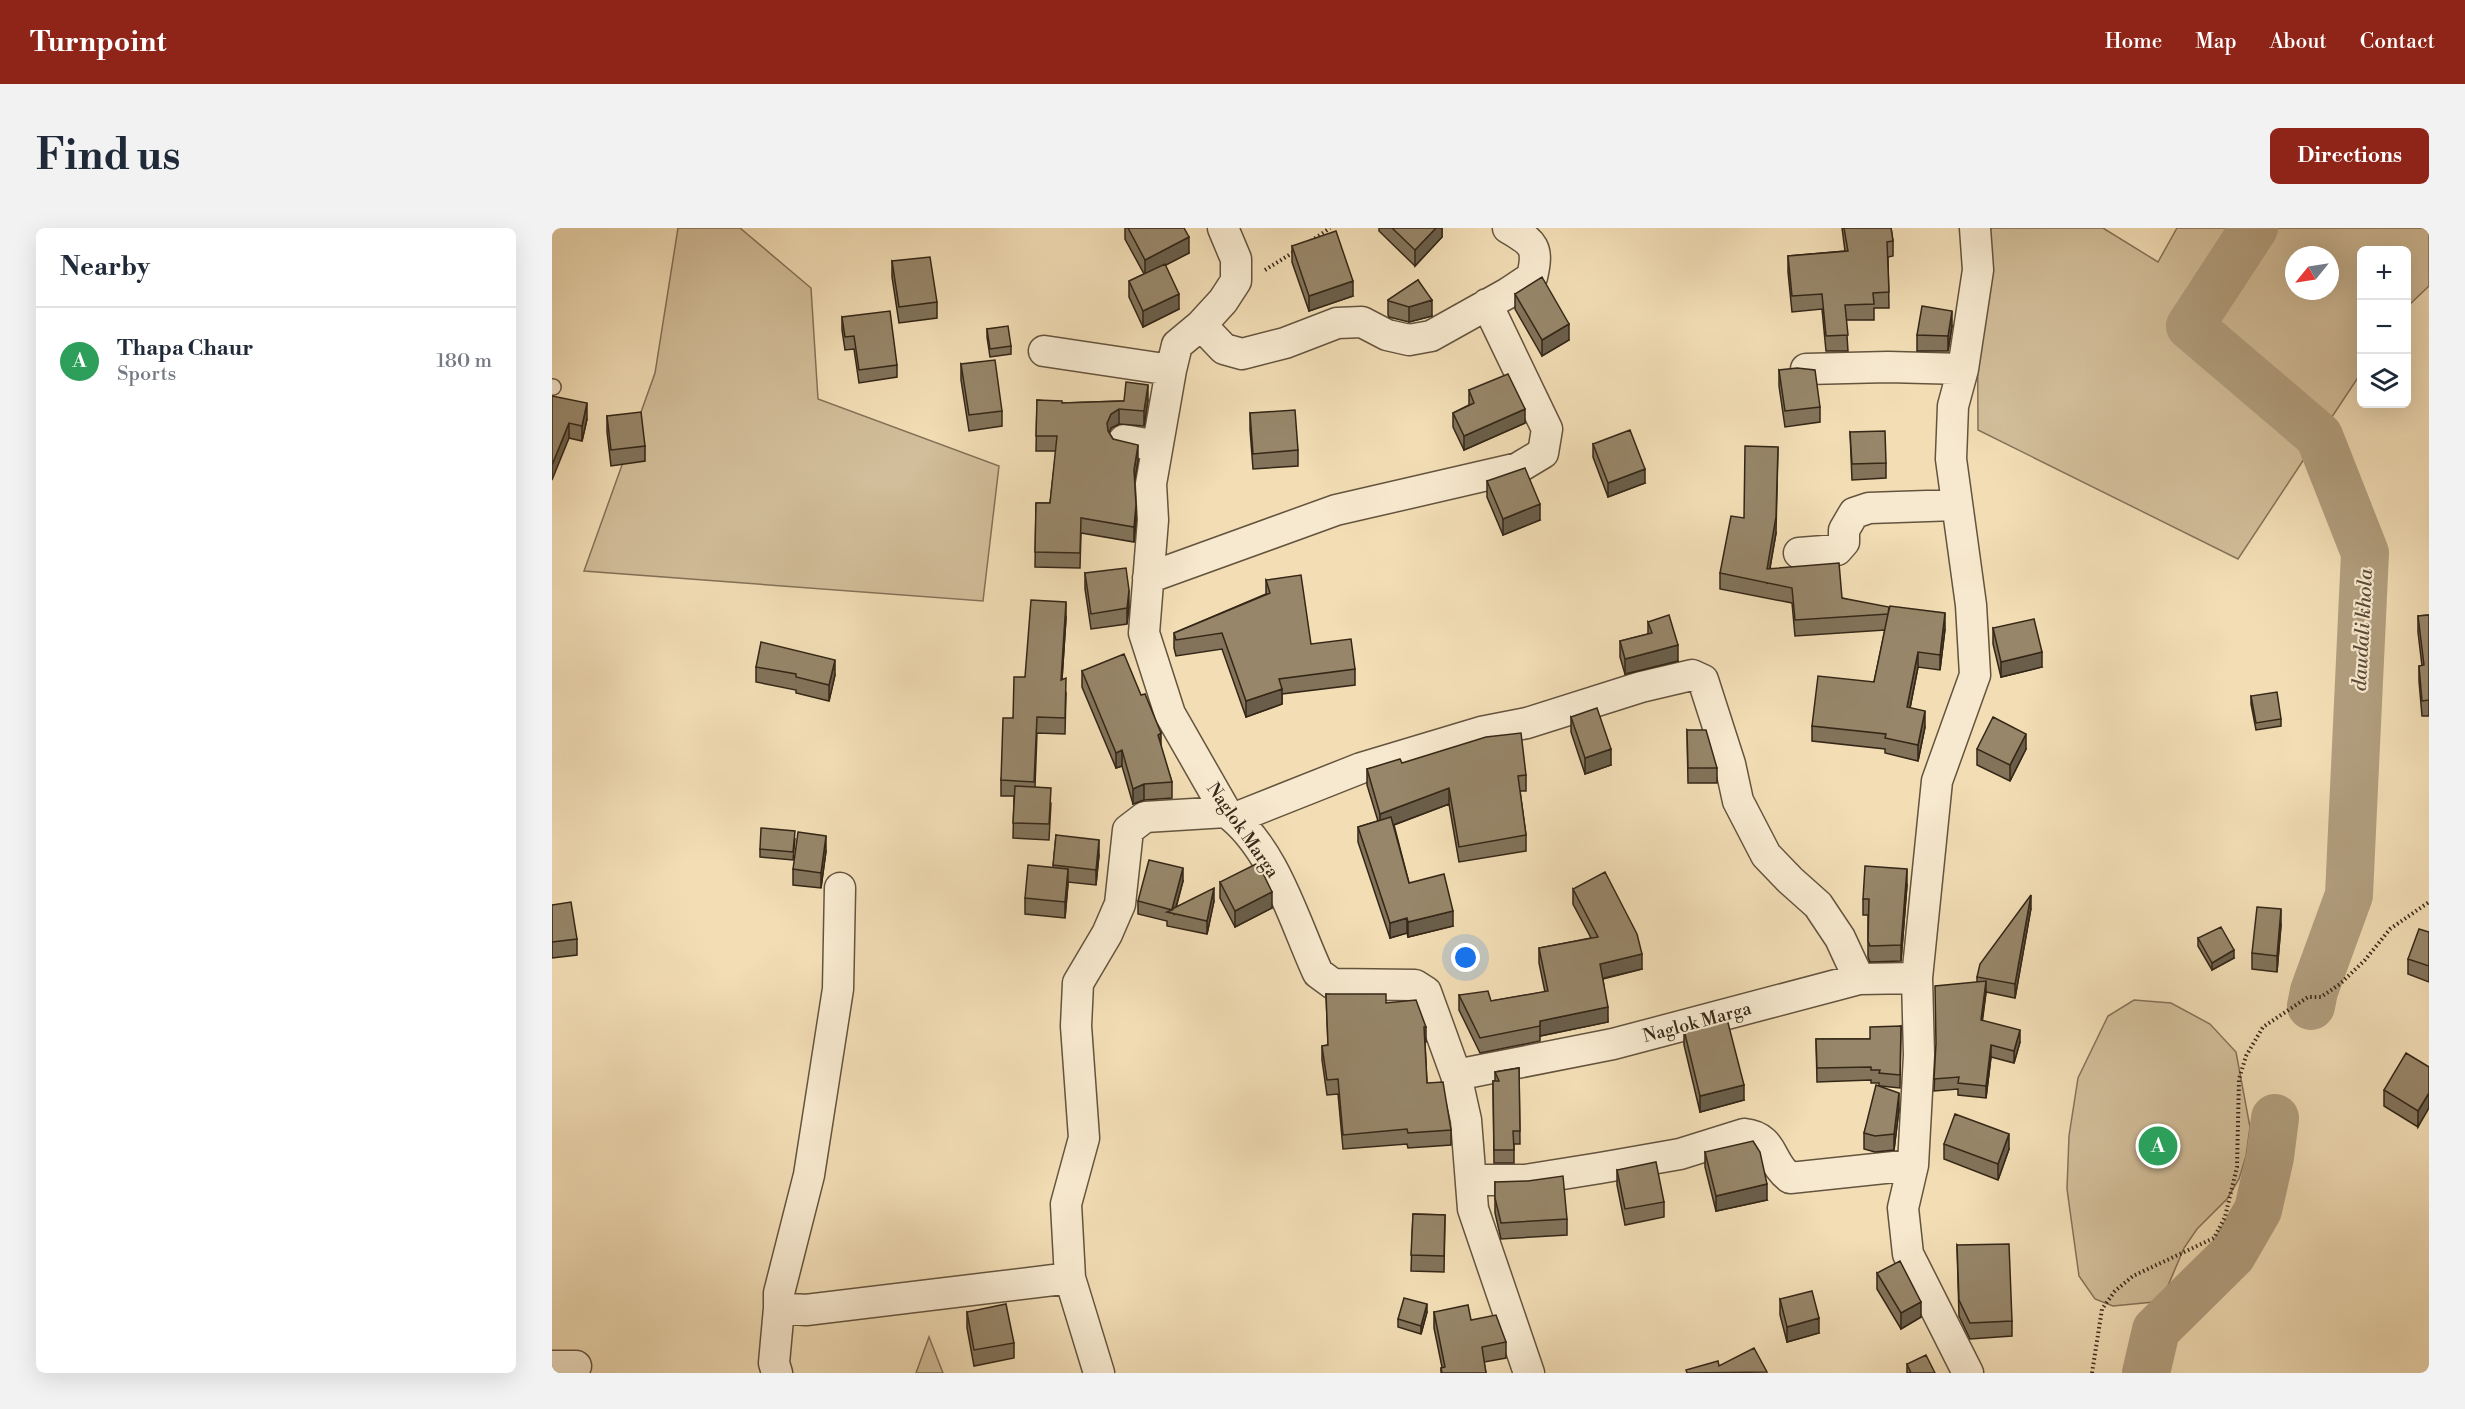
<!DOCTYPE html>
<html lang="en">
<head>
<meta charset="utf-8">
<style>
	:root { --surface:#fff; --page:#f2f2f3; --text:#1f2937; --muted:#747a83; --line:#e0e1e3; --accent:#8f2418 }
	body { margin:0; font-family:"Libre Bodoni",serif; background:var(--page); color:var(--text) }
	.controls { position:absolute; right:18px; top:18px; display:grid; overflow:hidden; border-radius:9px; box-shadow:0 6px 24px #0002 }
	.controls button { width:54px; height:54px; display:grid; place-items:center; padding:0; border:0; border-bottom:2px solid var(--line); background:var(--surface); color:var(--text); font:30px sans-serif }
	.compass { position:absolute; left:1733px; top:18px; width:54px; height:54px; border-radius:50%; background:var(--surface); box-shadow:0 6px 24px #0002; rotate:240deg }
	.you { position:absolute; left:914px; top:730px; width:21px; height:21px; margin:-15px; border:4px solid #fff; border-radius:50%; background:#1a73e8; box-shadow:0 0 0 9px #1a73e833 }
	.badge { display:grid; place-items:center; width:39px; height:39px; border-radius:50%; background:var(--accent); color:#fff; font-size:20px; font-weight:700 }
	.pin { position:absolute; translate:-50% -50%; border:3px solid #fff; box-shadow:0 2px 6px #0006 }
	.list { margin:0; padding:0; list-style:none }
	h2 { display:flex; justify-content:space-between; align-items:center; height:78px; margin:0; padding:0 24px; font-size:26px }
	h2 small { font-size:20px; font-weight:400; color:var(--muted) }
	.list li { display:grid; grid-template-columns:39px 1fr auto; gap:18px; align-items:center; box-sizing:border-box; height:108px; padding:0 24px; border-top:2px solid var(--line) }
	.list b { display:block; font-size:22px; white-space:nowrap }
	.list p { margin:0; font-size:20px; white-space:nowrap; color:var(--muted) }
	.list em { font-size:20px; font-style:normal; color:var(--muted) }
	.icon { flex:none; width:33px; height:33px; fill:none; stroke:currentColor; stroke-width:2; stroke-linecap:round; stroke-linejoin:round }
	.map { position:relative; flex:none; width:1877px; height:1145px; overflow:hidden; border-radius:9px }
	header { display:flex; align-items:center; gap:36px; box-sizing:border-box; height:84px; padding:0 30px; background:var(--accent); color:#fff }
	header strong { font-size:28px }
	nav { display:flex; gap:33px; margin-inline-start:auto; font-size:21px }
	.intro { display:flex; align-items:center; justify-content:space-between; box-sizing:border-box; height:144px; padding:0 36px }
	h1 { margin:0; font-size:42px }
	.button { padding:15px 27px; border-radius:9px; background:var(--accent); color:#fff; font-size:21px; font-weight:700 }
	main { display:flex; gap:36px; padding:0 36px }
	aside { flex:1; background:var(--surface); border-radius:9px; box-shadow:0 6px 24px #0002 }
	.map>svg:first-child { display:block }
</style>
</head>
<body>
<header>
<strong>Turnpoint</strong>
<nav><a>Home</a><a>Map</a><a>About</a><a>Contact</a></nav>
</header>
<div class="intro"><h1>Find us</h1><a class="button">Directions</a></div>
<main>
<aside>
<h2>Nearby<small></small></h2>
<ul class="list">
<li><span class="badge" style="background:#2e9e5b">A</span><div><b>Thapa Chaur</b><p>Sports</p></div><em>180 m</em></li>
</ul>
</aside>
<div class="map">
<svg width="1877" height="1145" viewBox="0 0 1877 1145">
	<rect width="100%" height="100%" fill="#f2ddb5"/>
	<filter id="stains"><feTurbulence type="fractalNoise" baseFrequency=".00333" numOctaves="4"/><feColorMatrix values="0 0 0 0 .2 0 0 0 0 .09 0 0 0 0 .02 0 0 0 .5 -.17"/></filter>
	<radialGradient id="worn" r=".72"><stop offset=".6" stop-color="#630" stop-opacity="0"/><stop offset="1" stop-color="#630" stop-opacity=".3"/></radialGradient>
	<path fill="#d2be9a" stroke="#847258" stroke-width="1.5" fill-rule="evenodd" d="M126,0H188L259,60L266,171L447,238L431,373L32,343L103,145Z
		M1425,0H1551L1606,34L1625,0H1877V58L1855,79L1854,22H1810L1809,145L1686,331L1426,202ZM1742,27H1778V63H1742Z
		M1582,772L1619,775L1658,796L1684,824L1698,899L1694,928L1687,951L1675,971L1645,1001L1632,1020L1615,1060L1602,1074L1561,1078L1543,1071L1527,1048L1515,961L1517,908L1526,850L1556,788Z
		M377,1109L391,1145H364Z"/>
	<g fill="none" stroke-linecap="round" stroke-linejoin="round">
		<path stroke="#b29f7f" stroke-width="48" d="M1702,0L1638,98L1767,208L1813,325L1797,667L1762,763L1759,778
			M1594,1145L1604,1102L1680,1027L1706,982L1718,929L1723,890"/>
		<g stroke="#64543e" stroke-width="18">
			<path id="lane" d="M0,159H1"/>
		</g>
		<g stroke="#64543e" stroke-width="33">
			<path id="street" d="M671,0L684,31V53L671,73L649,97L625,117L619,142L599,256L601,292L592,405L618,486L674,584C722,619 742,693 766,745L781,756L863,757L874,764L904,847L1061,816L1307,751L1365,750
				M649,97L672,121L690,126L733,115L785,95L810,94L835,107L857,112L879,108L956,65L980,49C987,19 982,15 956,0
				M492,123L619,142
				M1254,141L1336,139L1411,141
				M572,212L605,218
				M1247,325L1285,322L1292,314V302L1302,285L1317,280L1404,277
				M596,350L784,282L966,240L991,225L995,201L935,76
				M683,590L809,540L929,504L975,495L1089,459L1140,447L1151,452L1178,536L1186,573L1214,627L1238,652L1266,677L1288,710L1307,751
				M288,660L286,761L257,947L227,1065V1080L254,1082L518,1050
				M904,847L914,892L921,981L977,1145
				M920,952H973L1048,940L1128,926L1192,906C1223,909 1217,935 1238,950L1361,937
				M0,1138H24
				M225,1145L222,1135L227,1080
				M547,1145L518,1050L514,976L532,910L524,798L526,755L555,706L568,676L576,602L593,589L674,584
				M1416,1145L1356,1026L1351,980L1361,937L1367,827L1365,750L1385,553L1423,447L1419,377L1399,231L1401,178L1411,141L1426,42L1423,0"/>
		</g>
		<path stroke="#352717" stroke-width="4" stroke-dasharray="1.5 3" stroke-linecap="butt" d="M759,13L778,0
			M713,42L745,22
			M1540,1145L1550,1081L1563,1063L1581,1048L1662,1010L1673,989L1685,939L1687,851L1694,828L1711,799L1756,769H1769L1788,756L1813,732L1838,701L1877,674"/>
		<use href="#lane" stroke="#f7e9cf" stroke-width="15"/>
		<use href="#street" stroke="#f7e9cf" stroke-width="30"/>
	</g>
	<path fill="#82735a" stroke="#352717" stroke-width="1.5" d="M573,0H632L637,25L613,37L627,81L591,99L577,69V53L592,46L573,11Z
		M827,0H890V9L863,38L827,3Z
		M1290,0H1339L1341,13V28L1336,29L1337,80H1322V92H1294L1296,123H1274L1270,81L1240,84L1236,44V28L1293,23Z
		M740,18L801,68L757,83L740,34Z
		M340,33L385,74V90L347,95L340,49Z
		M866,52L880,88L857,94L837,89L836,87V72Z
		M963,66L1017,112L990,128L963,81Z
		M290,89L345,137V149L307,155L302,121L293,122L290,102Z
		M1400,98L1396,123H1365V107Z
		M435,101L459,118V126L438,129L435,109Z
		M409,136L450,183V198L417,203L409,152Z
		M1227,142L1268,179V194L1233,199L1227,158Z
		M917,162L973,195L912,222L901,199V185L917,177Z
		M0,168L35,191L30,213L17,210Z
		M485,172L510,175L596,172L592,198L567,196L559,200L557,205L561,211L586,232L582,253L584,292L582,314L529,305L528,340L483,339L484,275H498L504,223H484Z
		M698,185L746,222V238L701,241L698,201Z
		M55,188L93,218V233L59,238L55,204Z
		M1298,204L1334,235V250L1300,252Z
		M1041,216L1093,255L1056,269L1041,229Z
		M935,253L988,292L951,307L935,269Z
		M1224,305L1218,340L1290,370L1393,401L1388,442L1366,439L1358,480L1373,499L1366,533L1333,525V521L1260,513V498L1322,454L1333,402L1243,408L1240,375L1168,361V345Z
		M533,345L577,378L575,396L539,401L533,361Z
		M714,352L759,416L803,441V457L730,466V476L694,489L670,421L624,428L622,420V405L714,366Z
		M1877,387V488H1870L1867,453V438H1870L1866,404V388Z
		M514,390L510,451L514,465L513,506L485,505L483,559L499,575L497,612L461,610L462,568H449V552L461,490L473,449Z
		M1096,394L1126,433L1073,446L1068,429V413L1096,406Z
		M1441,400L1490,439L1449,449L1441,416Z
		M204,439L283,447L277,473L244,465V462L204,454Z
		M530,443L609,520L620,554V570L592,572L581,576L570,538L564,540L530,459Z
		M1699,468L1729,491V498L1704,502L1699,476Z
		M1019,489L1059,537L1033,546L1019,504Z
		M1135,502L1165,540V555H1136Z
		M1425,521H1474L1458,553L1425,537Z
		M850,535L974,547V563H968L974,607V623L907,634L897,576L842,597L857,655L901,698L856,709L855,705L838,710L806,614V599L826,593L815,557V541Z
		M504,607L547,627L544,657L516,654L513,690L473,686V670L501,640Z
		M243,611L241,632L208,629V621Z
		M274,623L269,660L241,657V641Z
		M631,653L624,680L662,673L655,706L615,698V693L586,686V673Z
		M668,654L720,680L683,699L668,670Z
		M1355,657L1349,733L1318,734L1316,729V687H1311V671Z
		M1021,661L1090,741L1051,751L1056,794L988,808V813L928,825L907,782V767L939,773L993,764L987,735V720L1039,710L1021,676Z
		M0,677L25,711V727L0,730Z
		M1479,680L1463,770L1434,764L1430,792L1468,814L1462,835L1439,829L1434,870L1406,867V861L1382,863L1384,819L1425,754V749Z
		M1729,697L1725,744L1700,741V725Z
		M1877,704V754L1856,746V731Z
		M1646,710L1682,730L1660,742L1646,718Z
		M774,766L834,775L874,799V814H873L875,855L899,902V917L856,920L855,916L791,921L786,866L775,867L770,832V818L776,817Z
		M1349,798L1348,860L1328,858L1347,881L1342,922L1323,924L1312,921V905L1327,858V855H1319V852L1265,854L1264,811H1318Z
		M1132,802L1192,872L1148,884L1132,817Z
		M1877,839L1866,899L1832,878V862Z
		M967,840L968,916H962V935H942L941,853H943V844Z
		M1392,916L1457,921L1446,952L1392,931Z
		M1153,924L1215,972L1164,983L1153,939Z
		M1065,942L1112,974V989L1073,997L1065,957Z
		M943,954L1015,991V1007L949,1011L943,985Z
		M861,986L893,987L892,1044L859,1043Z
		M1405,1017L1460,1093V1108L1418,1111L1407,1088Z
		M1325,1045L1369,1089L1349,1101L1325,1061Z
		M1228,1071L1267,1105L1235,1114L1228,1087Z
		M415,1084L462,1115V1130L422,1138L415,1100Z
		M875,1084L869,1106L846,1099V1091Z
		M882,1084L919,1092L954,1114V1130L932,1134L934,1145H889V1140L890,1139L882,1100Z
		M1355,1136L1383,1145H1355Z"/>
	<path fill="#6a5e4a" stroke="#352717" stroke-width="1.5" d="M884,0H890V9L863,38V22Z
		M637,9V25L593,48V32Z
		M801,53V68L757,83V68Z
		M627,66V81L591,99V83Z
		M880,72V88L857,94V79Z
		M1400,83V98L1396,123V108Z
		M1017,96V112L990,128V112Z
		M596,157V172L592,198V183Z
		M35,175V191L30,213V198Z
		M567,181V196L559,200L555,210V195L559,186Z
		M973,181V195L912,222V208Z
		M17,195V210L0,252V237Z
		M586,217V232L582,257V242Z
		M1226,219L1224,305L1215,356V341Z
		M1093,241V255L1056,269V255Z
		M988,276V292L951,307V291Z
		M584,277V292L582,314V299Z
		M577,362V378L575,396V380Z
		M514,374V390L509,467V452Z
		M1393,385V401L1388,442V427Z
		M1126,417V433L1073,446V431Z
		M1366,424V439L1355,495V479Z
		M1490,424V439L1449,449V434Z
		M283,432V447L277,473V457Z
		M730,461V476L694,489V473Z
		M1373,483V499L1366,533V517Z
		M609,505V521L606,507Z
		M1474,506V521L1458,553V537Z
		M1059,521V537L1033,546V530Z
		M570,522V538L564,540V525Z
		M592,556V572L581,576V561Z
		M897,560V576L828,602V586Z
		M274,608V623L269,660V645Z
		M547,612V627L544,657V642Z
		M631,640V653L622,686L620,681Z
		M516,641V657L513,690V674Z
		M1355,641V657L1349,733V717Z
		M662,660V673L655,706V693Z
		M720,664V680L683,699V683Z
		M1479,667V680L1463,770V756Z
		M1729,681V697L1725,744V728Z
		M901,683V698L856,709V694Z
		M855,690V705L838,710V695Z
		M1682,722V730L1660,742V735Z
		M1090,726V741L1048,751V736Z
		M1434,753V765L1429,804V792Z
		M1056,779V794L988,808V793Z
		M1468,802V814L1462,835V823Z
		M1439,817V829L1434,870V858Z
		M1192,857V872L1148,884V868Z
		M1347,865V881L1342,922V906Z
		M1877,865V880L1866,899V883Z
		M1457,906V921L1446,952V936Z
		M1215,956V972L1164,983V968Z
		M1369,1074V1089L1349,1101V1085Z
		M875,1076V1084L869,1106V1098Z
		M1267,1090V1105L1235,1114V1099Z"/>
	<path fill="#978669" stroke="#352717" stroke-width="1.5" d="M576,0H632L637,9L593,32Z
		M840,0H884L863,22Z
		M1292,0H1339L1341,13L1335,14L1337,64L1321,65L1322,76L1293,77L1296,107L1274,108L1270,66L1240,68L1236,28L1296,23Z
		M784,3L801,53L757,68L740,18Z
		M378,29L385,74L347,79L340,33Z
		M613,36L627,66L591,83L577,53Z
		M990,49L1017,96L990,112L963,66Z
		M866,52L880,72L857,79L837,73L836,72Z
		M1370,78L1400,83L1396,108L1365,107Z
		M338,83L345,137L307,142L302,108L293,109L290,89Z
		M456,98L459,118L438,121L435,101Z
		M443,132L450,183L417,187L409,136Z
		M1245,140L1263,142L1268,179L1233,183L1227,142Z
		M956,146L973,181L912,208L901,185L922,175L917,162Z
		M574,154L596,157L592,183L567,181L559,186L555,195L556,203L561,211L586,217L582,242L584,277L582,299L529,290L528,325L483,324L484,275H498L505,208H484L485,172L510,173V175L572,173Z
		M0,168L35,175L30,198L17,195L0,237Z
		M743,182L746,222L701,226L698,185Z
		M89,184L93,218L59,222L55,188Z
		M1078,202L1093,241L1056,255L1041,216Z
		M1333,203L1334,235L1300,236L1298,204Z
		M1193,218L1226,219L1224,289L1215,341L1287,335L1290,370L1337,379L1336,386L1338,378L1393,385L1388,427L1366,424L1355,479L1373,483L1366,517L1333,510L1334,506L1260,498L1266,448L1322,454L1336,386L1243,392L1240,360L1168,345L1179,288L1192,290Z
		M973,240L988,276L951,291L935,253Z
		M574,340L577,362L575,380L539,386L533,345Z
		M749,347L759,416L799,411L803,441L727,451L730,461L694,473L670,405L624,412L622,405L718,365L714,352Z
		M479,372L514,374L509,452L514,450L513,490L485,489L482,554L449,552L451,490H461L462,449H473Z
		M1117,387L1126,417L1073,431L1068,413L1100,405L1096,394Z
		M1877,387V472L1870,473L1867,438L1872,437L1866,388Z
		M1482,391L1490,424L1449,434L1441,400Z
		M209,414L283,432L277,457L244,449V446L204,439Z
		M572,426L589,467L593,466L609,505L606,507L620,554L592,556L581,561L570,522L564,525L530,443Z
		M1725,464L1729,491L1704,495L1699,468Z
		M1045,480L1059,521L1033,530L1019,489Z
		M1441,489L1474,506L1458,537L1425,521Z
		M1135,502H1154L1165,540H1136Z
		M969,505L974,547L966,548L974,607L907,619L897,560L828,586L815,541L848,531L850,535L934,509Z
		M463,558L499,560L497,596L461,595Z
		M839,589L857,655L892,646L901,683L856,694L855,690L838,695L806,599Z
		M209,600L243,603L241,624L208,621Z
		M246,604L274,608L269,645L241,641Z
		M504,607L547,612L544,642L501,637Z
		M597,632L631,640L620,681L662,660L655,693L615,684L620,682L586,673Z
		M706,635L720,664L683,683L668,654Z
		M476,637L516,641L513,674L473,670Z
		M1313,638L1355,641L1349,717L1318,718L1316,713L1317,671H1311Z
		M1053,644L1085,706L1090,726L1048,736L1056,779L988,793V798L928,810L907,767L936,763L939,773L996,763L987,720L1046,709L1021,661Z
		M1479,667L1463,756L1425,749L1428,736Z
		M19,674L25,711L0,714V677Z
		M1705,679L1729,681L1725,728L1700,725Z
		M1669,699L1682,722L1660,735L1646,710Z
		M1867,701L1877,704V738L1856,731Z
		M1434,753L1429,792L1468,802L1462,823L1439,817L1434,858L1406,855L1407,849L1382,851L1384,815L1383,758Z
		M774,766H834V775L864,772L874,799H872L875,855L891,854L899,902L856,905L855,901L791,907L786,851L775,852L770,818L776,817Z
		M1175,791L1192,857L1148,868L1132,802Z
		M1349,798L1348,847L1327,845L1328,842H1319V839L1265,840L1264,811H1318V799Z
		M1854,825L1877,839V865L1866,883L1832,862Z
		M967,840L968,903H961L962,922H942L941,853H947L943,844Z
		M1324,857L1347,865L1342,906L1323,908L1312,905Z
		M1403,886L1457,906L1446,936L1392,916Z
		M1201,913L1208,924L1215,956L1164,968L1153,924Z
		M1104,934L1112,974L1073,981L1065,942Z
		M1011,948L1015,991L949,995L943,970V954L976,953Z
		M861,986L893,987L892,1028L859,1027Z
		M1457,1016L1460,1093L1418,1095L1407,1072L1405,1017Z
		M1348,1033L1369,1074L1349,1085L1325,1045Z
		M1260,1063L1267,1090L1235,1099L1228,1071Z
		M852,1070L875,1076L869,1098L846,1091Z
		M454,1076L462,1115L422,1122L415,1084Z
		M916,1077L919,1092L944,1087L954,1114L930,1119L934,1145H890L889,1140L893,1139L882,1084Z
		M1202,1120L1215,1144L1135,1145L1134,1142L1166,1133L1167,1138Z
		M1374,1127L1383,1145H1359L1355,1136Z"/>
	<g text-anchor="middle" stroke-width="4.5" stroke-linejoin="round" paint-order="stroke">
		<g font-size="18" fill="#352717" stroke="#f7e9cf">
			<text transform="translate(691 602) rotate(55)" y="6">Naglok Marga</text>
			<text transform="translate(1145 794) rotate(-15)" y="6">Naglok Marga</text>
		</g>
		<g font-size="20" font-style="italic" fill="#5a4b36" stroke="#f7e9cf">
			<text transform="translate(1810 402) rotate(-87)" y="7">daudali khola</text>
		</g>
	</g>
	<rect width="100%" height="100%" filter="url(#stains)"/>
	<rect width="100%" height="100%" fill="url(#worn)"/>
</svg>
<div class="controls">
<button>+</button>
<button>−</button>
<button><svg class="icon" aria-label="layers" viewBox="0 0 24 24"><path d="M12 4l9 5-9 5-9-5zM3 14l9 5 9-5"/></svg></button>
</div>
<svg class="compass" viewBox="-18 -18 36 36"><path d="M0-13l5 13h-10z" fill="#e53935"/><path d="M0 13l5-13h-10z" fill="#747a83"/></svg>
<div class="you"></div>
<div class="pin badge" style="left:1606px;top:918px;background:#2e9e5b">A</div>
</div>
</main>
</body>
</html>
